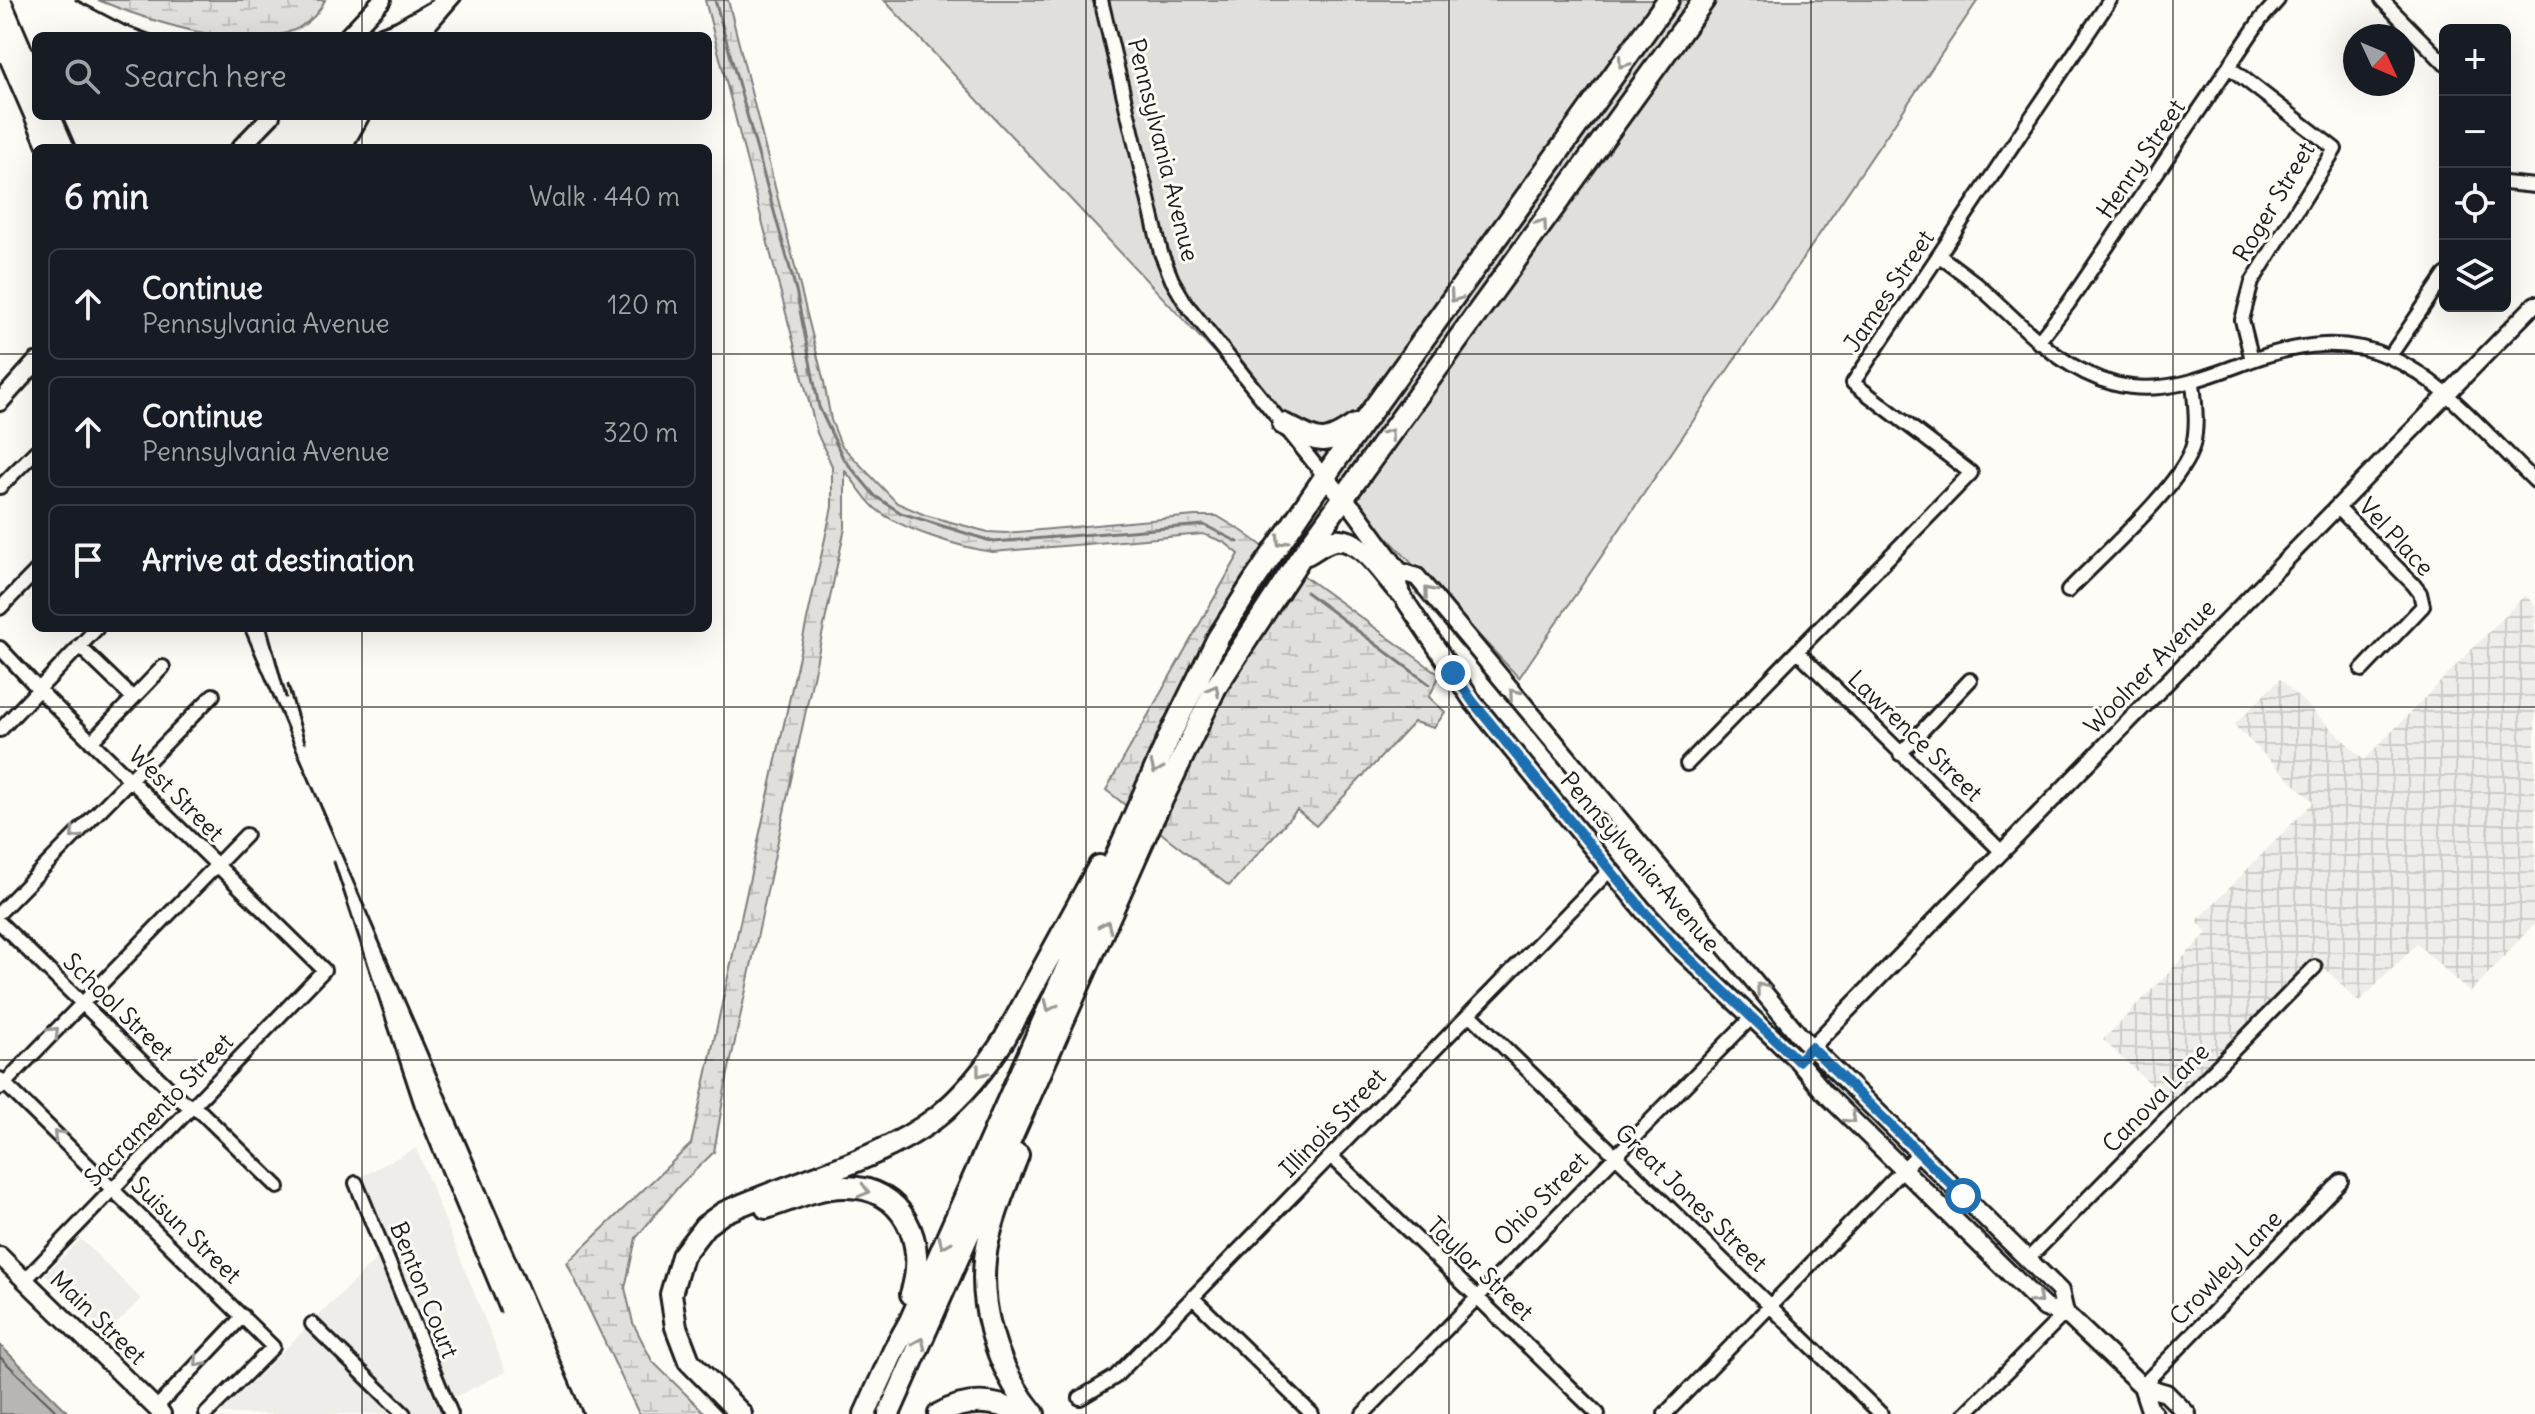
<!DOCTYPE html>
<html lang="en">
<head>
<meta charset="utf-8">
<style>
	:root { --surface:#171b24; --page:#20242c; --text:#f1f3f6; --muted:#9ea1a6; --line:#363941 }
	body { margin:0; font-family:Delius,sans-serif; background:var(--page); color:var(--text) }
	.controls { position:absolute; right:24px; top:24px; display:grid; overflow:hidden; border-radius:12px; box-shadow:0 8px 32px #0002 }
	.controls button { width:72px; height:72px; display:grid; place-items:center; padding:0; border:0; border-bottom:2px solid var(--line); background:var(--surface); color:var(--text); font:40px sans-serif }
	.compass { position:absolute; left:2343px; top:24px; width:72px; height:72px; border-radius:50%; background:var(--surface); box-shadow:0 8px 32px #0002; rotate:134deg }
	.stop { position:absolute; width:24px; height:24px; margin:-18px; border:6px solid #1f6fb2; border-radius:50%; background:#fff }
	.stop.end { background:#1f6fb2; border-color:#fff; box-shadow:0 2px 8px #0008 }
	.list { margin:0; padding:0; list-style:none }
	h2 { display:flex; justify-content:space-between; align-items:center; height:104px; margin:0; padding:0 32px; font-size:34px }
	h2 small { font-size:26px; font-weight:400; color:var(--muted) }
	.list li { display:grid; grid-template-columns:52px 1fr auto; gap:24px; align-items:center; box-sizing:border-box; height:112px; margin:0 16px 16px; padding:0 16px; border:2px solid var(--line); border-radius:12px }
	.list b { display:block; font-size:30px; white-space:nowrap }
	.list p { margin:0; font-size:26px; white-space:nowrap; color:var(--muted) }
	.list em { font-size:26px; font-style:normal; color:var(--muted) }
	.icon { flex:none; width:44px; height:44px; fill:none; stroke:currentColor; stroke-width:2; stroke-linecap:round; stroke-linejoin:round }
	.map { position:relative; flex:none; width:2535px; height:1414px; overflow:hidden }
	.search { position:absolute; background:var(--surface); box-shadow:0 8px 32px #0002; left:32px; top:32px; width:680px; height:88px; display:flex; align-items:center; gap:20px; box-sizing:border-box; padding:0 28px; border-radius:12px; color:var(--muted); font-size:30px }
	.panel { position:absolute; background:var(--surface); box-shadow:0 8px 32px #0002; left:32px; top:144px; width:680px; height:488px; border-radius:12px }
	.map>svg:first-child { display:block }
</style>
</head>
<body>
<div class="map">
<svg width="2535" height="1414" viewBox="0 0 2535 1414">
	<defs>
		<pattern id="industrial-grid" width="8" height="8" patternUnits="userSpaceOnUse" patternTransform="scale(2)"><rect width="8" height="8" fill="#eeede9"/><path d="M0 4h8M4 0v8" fill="none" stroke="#cccbc7"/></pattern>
		<pattern id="wetland-marsh" width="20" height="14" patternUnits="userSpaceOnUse" patternTransform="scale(2)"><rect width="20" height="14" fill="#e0dfdb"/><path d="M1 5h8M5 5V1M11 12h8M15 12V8" fill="none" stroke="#c0bfbb"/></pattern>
	</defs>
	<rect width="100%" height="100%" fill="#fdfcf7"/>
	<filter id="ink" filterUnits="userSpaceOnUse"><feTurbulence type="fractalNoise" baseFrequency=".0125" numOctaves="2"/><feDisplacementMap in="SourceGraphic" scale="16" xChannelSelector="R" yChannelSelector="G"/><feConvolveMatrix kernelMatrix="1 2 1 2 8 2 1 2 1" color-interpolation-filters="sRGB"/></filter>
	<g filter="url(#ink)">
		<path fill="#eeede9" d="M416,1148L506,1372L438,1405L441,1414H220L388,1247L362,1176Z
			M81,1239L141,1299L106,1334L45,1275Z"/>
		<path fill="url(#industrial-grid)" d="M2525,595L2535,605V923L2470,993L2417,944L2359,1002L2313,957L2172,1104L2103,1040L2207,933L2197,921L2313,802L2234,725L2280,679L2364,760Z"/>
		<path fill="#e0dfdb" stroke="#7e7e7c" stroke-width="2" d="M884,0H1978L1519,678Z"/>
		<path fill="url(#wetland-marsh)" stroke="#7e7e7c" stroke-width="2" d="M98,0H325C292,73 152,22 98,0Z
			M705,0H728L824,382L831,420L841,445L897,503L925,515L988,532L1006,533L1195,516H1217L1242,531L1440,675L1429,697L1445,712L1434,728L1414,722L1316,826L1297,810L1229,886L1106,790L1239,554L1224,542L1203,534L993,552C962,548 900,529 876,509C864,499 856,483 845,471V528L726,1083L714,1152L679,1186L636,1238L625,1288L633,1323L652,1361L706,1414H639L567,1263L691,1144L832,507V466L817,433Z"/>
		<path fill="#b7b6b2" stroke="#797876" stroke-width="2" d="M0,1345L70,1414H0Z"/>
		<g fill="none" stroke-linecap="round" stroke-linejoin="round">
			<path stroke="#5a5a58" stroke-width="2" d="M0,1357L59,1414"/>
			<path stroke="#797876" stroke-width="3" d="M715,0L796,290L819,407L843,458L875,496L901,513L994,542L1204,525L1238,542
				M1306,592L1429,684"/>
			<g stroke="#1c1c1c" stroke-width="18">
				<path id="minor" d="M1101,0L1161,253L1172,280L1186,304L1325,477
					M2382,0L2445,64
					M2229,67L2335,149L2252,282L2242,320L2252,360
					M2505,183L2535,186
					M1940,256C1951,265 1963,273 1974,282C2019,320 2055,368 2115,384C2159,395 2199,380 2239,365C2388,306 2437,386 2535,481
					M2038,342L2068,304L2261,19L2278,0
					M2390,356L2445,275
					M0,487L36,451
					M2337,507L2413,584L2420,593L2423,606L2362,670
					M2068,591C2099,558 2182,486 2193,445C2198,425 2195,403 2193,383
					M0,608L36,571
					M79,646L133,698
					M0,648L48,699L324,970L25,1280
					M1798,652L2002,852
					M0,730L97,628
					M91,742L163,667
					M1900,754L1970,680
					M1687,764L1971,473L1853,383L2110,0
					M0,912L213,695
					M0,923L182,1101L202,1113L278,1187
					M1470,1014L1881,1414
					M0,1079L273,1347L206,1414
					M0,1088L246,835
					M1331,1156L1598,1414
					M356,1183L451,1414
					M2028,1259L2315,967
					M1193,1298L1312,1414
					M312,1324L404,1414
					M2142,1386L2341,1181
					M1080,1398L1115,1377L1610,870
					M156,1408L243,1316
					M1363,1414L1752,1017
					M1665,1414L1919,1153
					M1965,1414L2065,1313"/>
			</g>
			<g stroke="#1c1c1c" stroke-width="20">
				<path id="tertiary" d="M1804,1055L2535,304"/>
			</g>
			<g stroke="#1c1c1c" stroke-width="22">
				<path id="secondary" d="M348,36L382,0
					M240,148L271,116
					M0,402L36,362
					M1325,477L1356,512L1399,571L1417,577L1799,1035L2060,1291L2065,1313
					M1399,571L1398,590L1473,702L1643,910L1675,945L1798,1061L1824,1092L2045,1308L2065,1313L2142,1386L2166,1393L2187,1414
					M0,1256L162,1414
					M2142,1386L2150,1410L2154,1414"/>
			</g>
			<g stroke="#1c1c1c" stroke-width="26">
				<path id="trunk" d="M1283,424C1318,441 1320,449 1355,425
					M1307,554C1316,549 1325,541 1335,540C1361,537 1383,573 1398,590
					M1018,1155C1007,1182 996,1209 989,1237C974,1298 995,1367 1034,1414
					M766,1208C791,1200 818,1187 844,1187C904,1186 928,1243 911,1294
					M741,1414L689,1361L676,1327L671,1294L682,1256L705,1226L723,1213C790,1182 879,1162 937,1117C965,1094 986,1068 1005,1038L1099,866
					M865,1414L894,1350L910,1321L1170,735L1218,638L1254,581L1337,459L1668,0
					M889,1414L1151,823L1216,687L1300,558L1704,0
					M939,1414C966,1399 994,1399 1021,1414"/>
			</g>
			<use href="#minor" stroke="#fdfcf7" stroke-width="12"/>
			<use href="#tertiary" stroke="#fdfcf7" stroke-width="14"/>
			<use href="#secondary" stroke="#fdfcf7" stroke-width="16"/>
			<use href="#trunk" stroke="#fdfcf7" stroke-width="20"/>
			<path stroke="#1c1c1c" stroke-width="3" d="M12,0L36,56
				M76,0L124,25L154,36
				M355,36L395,21L432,0
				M430,36L461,0
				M0,63L37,148
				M62,116L76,148
				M353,148L371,116
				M244,628L583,1414
				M267,628L286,697
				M288,685L305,742
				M334,862L415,1108L500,1312"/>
		</g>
		<defs><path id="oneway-chevron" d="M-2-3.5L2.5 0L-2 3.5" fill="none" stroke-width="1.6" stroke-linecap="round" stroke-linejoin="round" transform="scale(2)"/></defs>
		<g stroke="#989794">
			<use href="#oneway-chevron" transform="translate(1623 63) rotate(125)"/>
			<use href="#oneway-chevron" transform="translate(1542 224) rotate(-54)"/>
			<use href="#oneway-chevron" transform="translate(1455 297) rotate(125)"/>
			<use href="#oneway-chevron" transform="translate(1389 434) rotate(-54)"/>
			<use href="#oneway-chevron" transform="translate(1281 541) rotate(124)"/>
			<use href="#oneway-chevron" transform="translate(1429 592) rotate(-130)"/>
			<use href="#oneway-chevron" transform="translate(1214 690) rotate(-62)"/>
			<use href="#oneway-chevron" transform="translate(1514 694) rotate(-130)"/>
			<use href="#oneway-chevron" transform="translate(1156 768) rotate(114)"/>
			<use href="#oneway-chevron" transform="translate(75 834) rotate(134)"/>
			<use href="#oneway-chevron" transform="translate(1106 926) rotate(-66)"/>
			<use href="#oneway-chevron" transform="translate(1761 988) rotate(-130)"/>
			<use href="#oneway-chevron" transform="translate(1050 1006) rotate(114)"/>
			<use href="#oneway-chevron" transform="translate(54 1032) rotate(-46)"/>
			<use href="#oneway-chevron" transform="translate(981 1072) rotate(128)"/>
			<use href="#oneway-chevron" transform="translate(1851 1118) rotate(44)"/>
			<use href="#oneway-chevron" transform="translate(58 1135) rotate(-135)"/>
			<use href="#oneway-chevron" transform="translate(864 1191) rotate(16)"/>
			<use href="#oneway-chevron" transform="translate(944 1243) rotate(114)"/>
			<use href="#oneway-chevron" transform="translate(2037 1299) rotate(42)"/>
			<use href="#oneway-chevron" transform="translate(920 1343) rotate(-66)"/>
			<use href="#oneway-chevron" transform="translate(199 1362) rotate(133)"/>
		</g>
	</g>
	<g fill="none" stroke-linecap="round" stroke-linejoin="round" filter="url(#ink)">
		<path stroke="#1f6fb2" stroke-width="10" d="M1453,673L1473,702L1643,910L1675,945L1798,1061L1811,1047L1963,1196"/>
	</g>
	<path fill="none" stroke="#1c1c1c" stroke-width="2" stroke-opacity="0.55" d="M362,0V36M724,0V1414M1086,0V1414M1449,0V1414M1811,0V1414M2173,0V1414M362,116V148M0,354H36M708,354H2535M362,628V1414M0,707H2535M0,1060H2535"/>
	<g text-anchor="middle" stroke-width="6" stroke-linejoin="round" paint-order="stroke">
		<g font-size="24" fill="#1c1c1c" stroke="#fdfcf7">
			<text transform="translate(1163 150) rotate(76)" y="8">Pennsylvania Avenue</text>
			<text transform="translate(2141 159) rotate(-56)" y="8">Henry Street</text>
			<text transform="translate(2274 202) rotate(-59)" y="8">Roger Street</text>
			<text transform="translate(1889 291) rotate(-56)" y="8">James Street</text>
			<text transform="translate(2396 537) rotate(47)" y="8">Vel Place</text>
			<text transform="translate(2150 667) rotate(-46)" y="8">Woolner Avenue</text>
			<text transform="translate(1915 736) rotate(44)" y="8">Lawrence Street</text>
			<text transform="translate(176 794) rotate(45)" y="8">West Street</text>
			<text transform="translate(1640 862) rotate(49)" y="8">Pennsylvania Avenue</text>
			<text transform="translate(118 1007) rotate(44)" y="8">School Street</text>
			<text transform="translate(2156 1098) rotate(-46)" y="8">Canova Lane</text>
			<text transform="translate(159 1110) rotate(-46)" y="8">Sacramento Street</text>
			<text transform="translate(1333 1123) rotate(-46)" y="8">Illinois Street</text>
			<text transform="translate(1691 1198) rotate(44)" y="8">Great Jones Street</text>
			<text transform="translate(1541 1199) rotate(-45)" y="8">Ohio Street</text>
			<text transform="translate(186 1230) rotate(44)" y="8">Suisun Street</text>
			<text transform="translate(2226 1268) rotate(-46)" y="8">Crowley Lane</text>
			<text transform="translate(1480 1269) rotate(44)" y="8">Taylor Street</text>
			<text transform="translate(424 1290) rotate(68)" y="8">Benton Court</text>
			<text transform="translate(98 1318) rotate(44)" y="8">Main Street</text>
		</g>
	</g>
</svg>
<div class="controls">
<button>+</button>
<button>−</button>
<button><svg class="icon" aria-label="locate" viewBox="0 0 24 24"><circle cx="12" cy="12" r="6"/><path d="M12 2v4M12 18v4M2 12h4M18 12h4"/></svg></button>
<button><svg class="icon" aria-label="layers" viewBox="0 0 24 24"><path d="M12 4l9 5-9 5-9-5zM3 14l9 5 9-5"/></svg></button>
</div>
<svg class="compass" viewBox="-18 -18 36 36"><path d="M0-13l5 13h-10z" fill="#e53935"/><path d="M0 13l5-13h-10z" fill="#9ea1a6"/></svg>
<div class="stop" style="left:1963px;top:1196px"></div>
<div class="stop end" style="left:1453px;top:673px"></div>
<div class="search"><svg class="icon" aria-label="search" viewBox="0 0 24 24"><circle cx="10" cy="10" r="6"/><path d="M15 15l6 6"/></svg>Search here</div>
<section class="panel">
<h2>6 min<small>Walk · 440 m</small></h2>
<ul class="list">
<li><svg class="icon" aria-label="ahead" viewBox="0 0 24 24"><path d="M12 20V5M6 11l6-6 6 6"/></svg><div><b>Continue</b><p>Pennsylvania Avenue</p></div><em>120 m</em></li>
<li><svg class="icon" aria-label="ahead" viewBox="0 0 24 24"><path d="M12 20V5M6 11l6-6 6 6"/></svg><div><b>Continue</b><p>Pennsylvania Avenue</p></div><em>320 m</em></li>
<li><svg class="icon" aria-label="arrive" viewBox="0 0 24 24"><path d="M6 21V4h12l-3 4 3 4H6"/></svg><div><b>Arrive at destination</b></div></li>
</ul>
</section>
</div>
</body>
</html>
